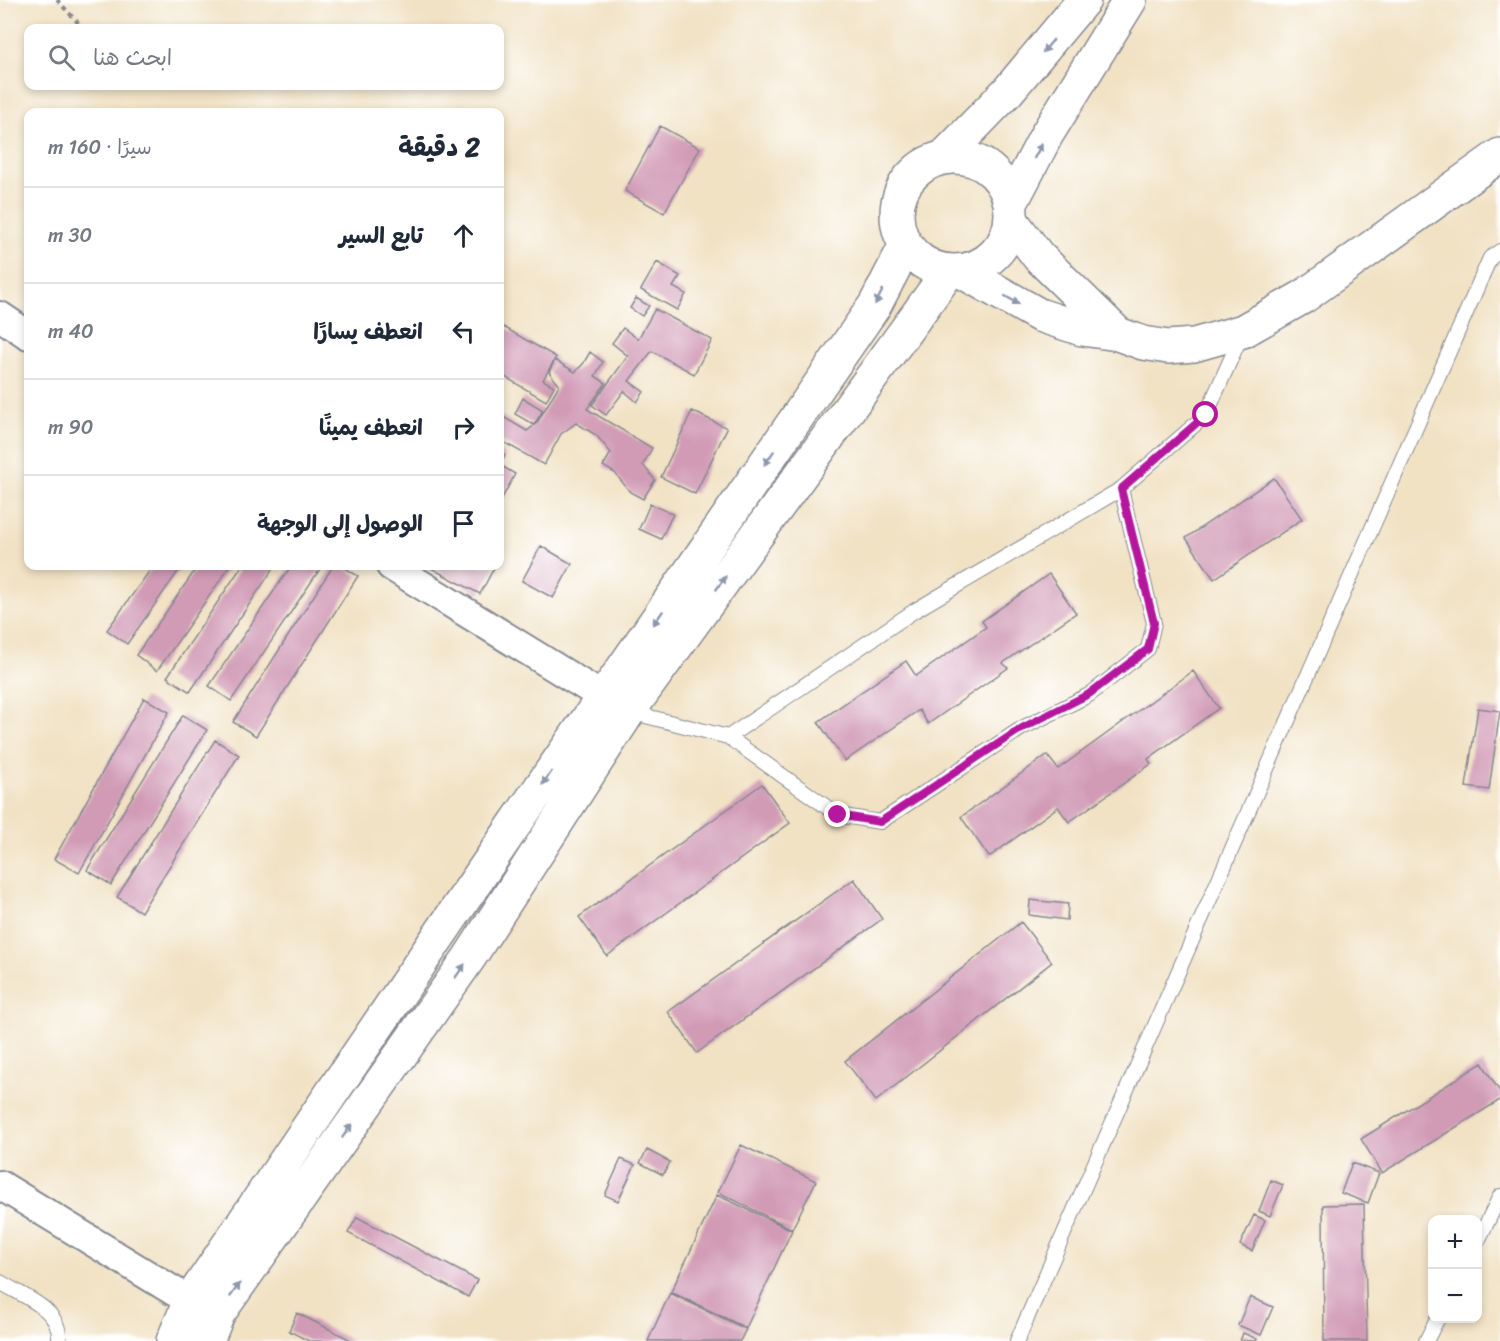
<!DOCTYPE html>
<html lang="ar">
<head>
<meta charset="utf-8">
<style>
	:root { --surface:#fff; --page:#f6f6f7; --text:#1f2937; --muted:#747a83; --line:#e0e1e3 }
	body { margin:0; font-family:Sriracha,"Playpen Sans Arabic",sans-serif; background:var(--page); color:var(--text); direction:rtl }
	.controls { position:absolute; right:18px; bottom:18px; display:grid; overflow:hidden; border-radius:12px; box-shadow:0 3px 9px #0003 }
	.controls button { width:54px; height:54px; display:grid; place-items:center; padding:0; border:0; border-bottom:2px solid var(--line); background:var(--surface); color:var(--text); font:30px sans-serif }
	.stop { position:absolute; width:18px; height:18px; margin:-14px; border:4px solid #b5179e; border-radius:50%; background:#fff }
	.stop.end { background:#b5179e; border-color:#fff; box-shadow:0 2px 6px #0008 }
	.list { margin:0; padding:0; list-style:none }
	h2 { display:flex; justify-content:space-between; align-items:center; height:78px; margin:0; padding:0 24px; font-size:26px }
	h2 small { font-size:20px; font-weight:400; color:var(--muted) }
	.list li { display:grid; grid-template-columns:39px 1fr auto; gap:18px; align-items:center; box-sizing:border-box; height:96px; padding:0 24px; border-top:2px solid var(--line) }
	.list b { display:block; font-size:22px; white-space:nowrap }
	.list em { font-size:20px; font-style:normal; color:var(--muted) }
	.icon { flex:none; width:33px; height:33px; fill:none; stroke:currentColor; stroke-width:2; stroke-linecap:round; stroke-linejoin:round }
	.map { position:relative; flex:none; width:1500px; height:1341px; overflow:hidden; direction:ltr }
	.search { position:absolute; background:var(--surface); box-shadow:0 3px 9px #0003; left:24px; top:24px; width:480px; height:66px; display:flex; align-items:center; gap:15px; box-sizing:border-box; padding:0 21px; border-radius:12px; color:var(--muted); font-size:22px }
	.panel { position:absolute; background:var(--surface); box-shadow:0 3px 9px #0003; left:24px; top:108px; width:480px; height:462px; border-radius:12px; direction:rtl }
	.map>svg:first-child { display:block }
</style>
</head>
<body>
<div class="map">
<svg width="1500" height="1341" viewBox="0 0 1500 1341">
	<rect width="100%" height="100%" fill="#fff"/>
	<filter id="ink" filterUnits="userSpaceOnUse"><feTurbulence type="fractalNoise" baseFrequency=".0167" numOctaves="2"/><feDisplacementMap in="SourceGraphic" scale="12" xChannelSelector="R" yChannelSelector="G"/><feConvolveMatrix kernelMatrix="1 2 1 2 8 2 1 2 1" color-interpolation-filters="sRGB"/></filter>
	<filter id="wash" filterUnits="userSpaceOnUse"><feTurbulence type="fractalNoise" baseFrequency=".008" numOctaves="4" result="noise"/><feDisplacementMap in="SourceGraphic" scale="24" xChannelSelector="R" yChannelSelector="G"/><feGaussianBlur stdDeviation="1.35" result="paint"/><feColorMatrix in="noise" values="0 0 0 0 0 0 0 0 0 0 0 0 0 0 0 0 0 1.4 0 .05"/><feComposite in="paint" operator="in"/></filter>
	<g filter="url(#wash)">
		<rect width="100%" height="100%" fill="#f1e2c4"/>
		<g id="blocks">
			<path fill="#d19bb6" d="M660,126L700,148L664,213L625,191Z
				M657,262L680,276L673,287L686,294L677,310L641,290Z
				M636,298L649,306L642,316L630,308Z
				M655,309L712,340L694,374L652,351L629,381L644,392L637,402L624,391L606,415L592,405L628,356L612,343L623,328L638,339Z
				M500,325L556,357L543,380L554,386L546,401L500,374V360L505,351L500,348Z
				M590,352L603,362L595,376L606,383L587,409L652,448L643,465L655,480L643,499L630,492L615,473L603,466L611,453L596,435L576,423L561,434L544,465L500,440V415L527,431L537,423L559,385L549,372L555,360L575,372L583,364Z
				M523,398L543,410L534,425L515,414Z
				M692,411L727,428L695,494L661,477Z
				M500,452L505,455L500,464Z
				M500,465L515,474L501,500L500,499Z
				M1274,478L1302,519L1214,579L1186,538Z
				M650,504L673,514L661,539L639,529Z
				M541,546L572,564L553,598L522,581Z
				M153,566H182L127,644L107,630Z
				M198,566H230L157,671L136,655Z
				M242,566H275L190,692L167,677Z
				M291,566H322L231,701L209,686Z
				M333,566H342L358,576L256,736L233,722Z
				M427,566H495L480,594Z
				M1049,574L1076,613L1003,663L1008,668L928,724L919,710L845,761L818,722L906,661L916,676L986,627L982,621Z
				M1193,671L1219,708L1148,759L1151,764L1069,822L1058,807L989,857L961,817L1047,755L1058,769Z
				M144,698L169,712L79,873L54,859Z
				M1478,708L1500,711L1489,790L1466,787Z
				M183,715L207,730L111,885L87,870Z
				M215,740L239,755L141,912L117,897Z
				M762,784L790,823L607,956L579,917Z
				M854,879L882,919L697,1053L668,1012Z
				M1030,900L1068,904L1067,920L1029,915Z
				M1021,922L1052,962L876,1101L845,1061Z
				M1482,1063L1500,1092V1100L1382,1173L1361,1139Z
				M741,1145L816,1181L792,1229L718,1192Z
				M647,1150L670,1162L663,1175L640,1163Z
				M621,1159L635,1165L618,1201L605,1195Z
				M1352,1163L1379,1173L1368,1203L1341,1193Z
				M1271,1180L1283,1185L1270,1216L1259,1211Z
				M717,1195L792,1230L746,1328L671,1292Z
				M1364,1204L1367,1341H1324L1323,1205Z
				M1254,1215L1265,1220L1252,1251L1240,1245Z
				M357,1217L477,1280L468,1297L348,1233Z
				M670,1293L746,1329L740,1341H648Z
				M1250,1297L1273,1307L1261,1335L1238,1325Z
				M297,1313L353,1341H309L289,1331Z
				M1243,1333L1257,1339L1256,1341H1240Z"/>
		</g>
	</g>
	<g filter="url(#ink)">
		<use href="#blocks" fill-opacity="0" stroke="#868891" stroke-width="1.5"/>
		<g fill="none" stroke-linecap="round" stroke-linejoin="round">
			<g stroke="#868891" stroke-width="16">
				<path id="lane" d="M630,712L728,737L838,815L880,822L1022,728L1089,695L1148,649L1154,623L1121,489
					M728,737L914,611L1121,489L1206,415L1241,336
					M1478,1241L1500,1196
					M0,1282C24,1297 62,1309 59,1341
					M1017,1341L1490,258L1500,251
					M1426,1341L1438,1318"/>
			</g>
			<g stroke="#868891" stroke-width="32">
				<path id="street" d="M0,316L28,335
					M391,566L603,697
					M0,1185L190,1301"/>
			</g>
			<g stroke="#868891" stroke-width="36">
				<path id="secondary" d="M1011,220L1038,256L1118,334
					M961,271L1039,315L1082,329L1118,334L1143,343L1168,347L1194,345L1243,331L1303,297L1500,155"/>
			</g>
			<g stroke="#868891" stroke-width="36">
				<path id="highway" d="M897 214a57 57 0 1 1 114 0a57 57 0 1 1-114 0Z
					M943,158L1008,91L1084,0
					M1011,203L1047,134L1130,0
					M173,1341L190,1301L513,827L875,305L906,245
					M207,1341L218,1314L469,958L629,711L949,271"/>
			</g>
			<path stroke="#868891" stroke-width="4" stroke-dasharray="4.5 4.5" stroke-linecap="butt" d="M57,0L83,28"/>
			<use href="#lane" stroke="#fff" stroke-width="14"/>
			<use href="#street" stroke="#fff" stroke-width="28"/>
			<use href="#secondary" stroke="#fff" stroke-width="33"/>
			<use href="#highway" stroke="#fff" stroke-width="33"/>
		</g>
		<defs><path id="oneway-solid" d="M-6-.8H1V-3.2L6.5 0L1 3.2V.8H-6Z" transform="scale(1.5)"/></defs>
		<g fill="#8d97ae">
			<use href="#oneway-solid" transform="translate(1048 46) rotate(130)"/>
			<use href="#oneway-solid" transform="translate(1038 151) rotate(-62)"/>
			<use href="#oneway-solid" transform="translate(879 297) rotate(118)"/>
			<use href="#oneway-solid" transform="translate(1012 300) rotate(30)"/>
			<use href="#oneway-solid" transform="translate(769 458) rotate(125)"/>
			<use href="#oneway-solid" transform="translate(721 583) rotate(-54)"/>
			<use href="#oneway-solid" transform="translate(658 618) rotate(125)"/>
			<use href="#oneway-solid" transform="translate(547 778) rotate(125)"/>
			<use href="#oneway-solid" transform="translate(460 971) rotate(-55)"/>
			<use href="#oneway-solid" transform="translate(347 1131) rotate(-55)"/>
			<use href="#oneway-solid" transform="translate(235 1290) rotate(-55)"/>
		</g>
	</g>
	<g fill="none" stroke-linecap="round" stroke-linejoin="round" filter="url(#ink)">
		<path stroke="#b5179e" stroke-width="8" d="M838,815L880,822L1022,728L1089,694L1148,649L1154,623L1121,489L1206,415"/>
	</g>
</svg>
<div class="controls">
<button>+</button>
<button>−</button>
</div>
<div class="stop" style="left:1206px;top:415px"></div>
<div class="stop end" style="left:838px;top:815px"></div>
<div class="search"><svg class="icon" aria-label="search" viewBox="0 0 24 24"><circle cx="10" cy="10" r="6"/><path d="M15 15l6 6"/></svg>ابحث هنا</div>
<section class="panel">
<h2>2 دقيقة<small>سيرًا · 160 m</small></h2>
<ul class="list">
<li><svg class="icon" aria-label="ahead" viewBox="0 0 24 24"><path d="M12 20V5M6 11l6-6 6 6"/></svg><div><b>تابع السير</b></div><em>30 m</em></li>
<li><svg class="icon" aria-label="left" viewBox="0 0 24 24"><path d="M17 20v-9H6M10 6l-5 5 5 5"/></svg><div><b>انعطف يسارًا</b></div><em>40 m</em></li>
<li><svg class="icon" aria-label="right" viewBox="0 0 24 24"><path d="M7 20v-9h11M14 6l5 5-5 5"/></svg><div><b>انعطف يمينًا</b></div><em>90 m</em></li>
<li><svg class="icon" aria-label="arrive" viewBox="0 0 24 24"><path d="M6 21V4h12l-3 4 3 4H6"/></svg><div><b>الوصول إلى الوجهة</b></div></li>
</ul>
</section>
</div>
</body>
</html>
